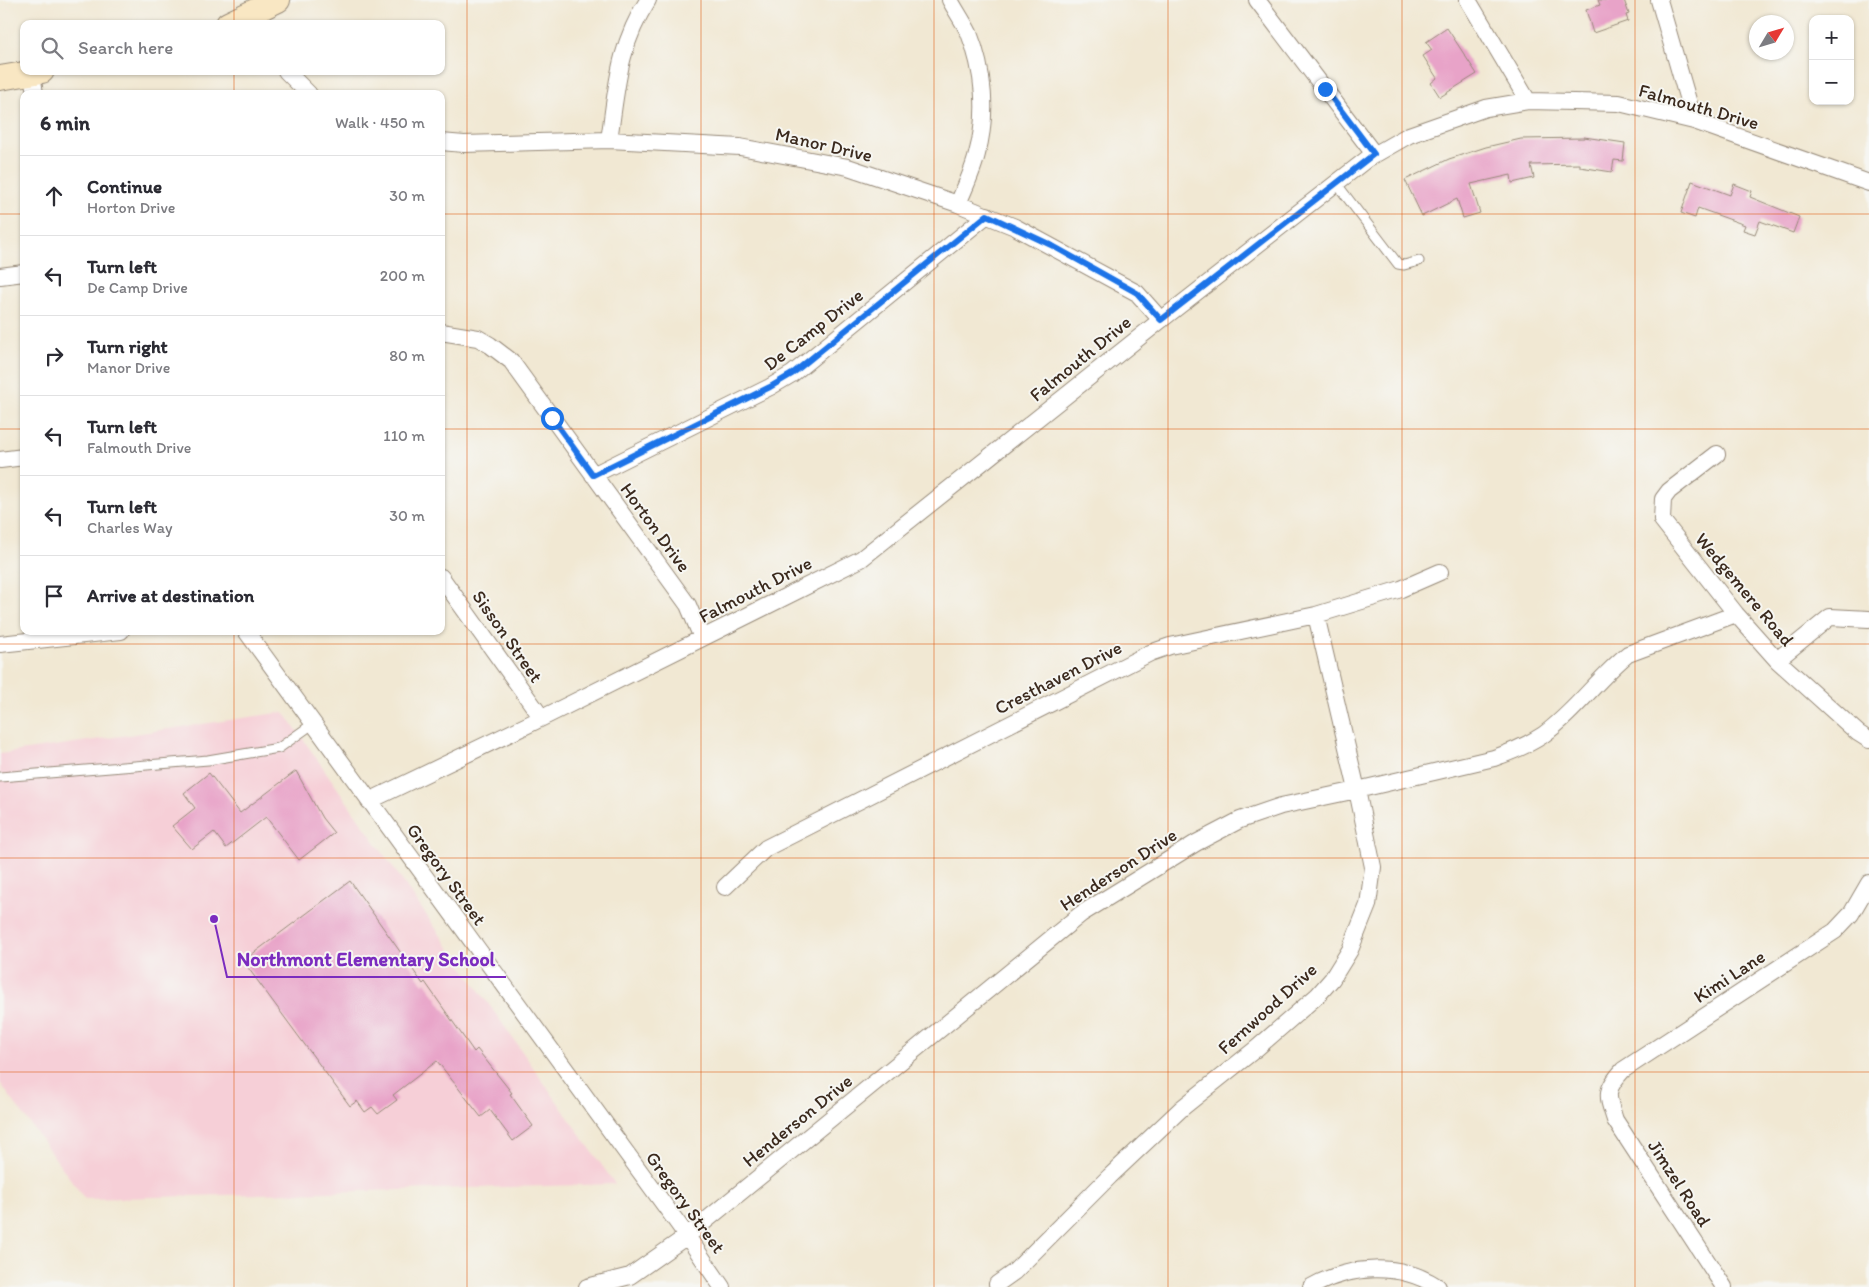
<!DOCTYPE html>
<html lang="en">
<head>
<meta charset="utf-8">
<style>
	:root { --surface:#fff; --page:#f7f7f7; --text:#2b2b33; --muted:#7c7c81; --line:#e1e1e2 }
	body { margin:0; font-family:Itim,sans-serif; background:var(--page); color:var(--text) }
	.controls { position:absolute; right:15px; top:15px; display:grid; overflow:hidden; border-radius:10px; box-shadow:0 1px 4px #0004 }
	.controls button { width:45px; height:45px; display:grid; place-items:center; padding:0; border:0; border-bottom:1px solid var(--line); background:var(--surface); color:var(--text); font:25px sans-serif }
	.compass { position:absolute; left:1749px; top:15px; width:45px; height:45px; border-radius:50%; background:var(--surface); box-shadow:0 1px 4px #0004; rotate:52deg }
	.stop { position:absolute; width:15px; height:15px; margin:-11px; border:4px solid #1a73e8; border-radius:50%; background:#fff }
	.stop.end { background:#1a73e8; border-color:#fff; box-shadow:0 1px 5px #0008 }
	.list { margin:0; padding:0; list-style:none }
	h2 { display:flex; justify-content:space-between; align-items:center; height:65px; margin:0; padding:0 20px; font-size:21px }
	h2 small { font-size:16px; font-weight:400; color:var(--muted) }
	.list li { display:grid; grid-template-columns:32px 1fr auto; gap:15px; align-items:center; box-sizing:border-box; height:80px; padding:0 20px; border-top:1px solid var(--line) }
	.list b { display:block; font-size:19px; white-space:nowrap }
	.list p { margin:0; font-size:16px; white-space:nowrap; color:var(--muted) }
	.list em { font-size:16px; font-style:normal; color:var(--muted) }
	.icon { flex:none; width:28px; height:28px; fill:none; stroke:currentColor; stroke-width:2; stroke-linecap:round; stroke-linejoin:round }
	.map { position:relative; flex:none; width:1869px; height:1287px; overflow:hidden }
	.search { position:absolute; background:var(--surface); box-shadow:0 1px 4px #0004; left:20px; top:20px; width:425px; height:55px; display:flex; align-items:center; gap:12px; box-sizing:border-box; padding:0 18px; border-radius:10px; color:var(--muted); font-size:19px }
	.panel { position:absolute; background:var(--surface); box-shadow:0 1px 4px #0004; left:20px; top:90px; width:425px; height:545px; border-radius:10px }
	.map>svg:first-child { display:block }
</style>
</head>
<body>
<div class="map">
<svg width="1869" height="1287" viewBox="0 0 1869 1287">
	<rect width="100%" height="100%" fill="#f6f6f2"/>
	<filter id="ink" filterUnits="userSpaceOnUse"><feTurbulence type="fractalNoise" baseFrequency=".02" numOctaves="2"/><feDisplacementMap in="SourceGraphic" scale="10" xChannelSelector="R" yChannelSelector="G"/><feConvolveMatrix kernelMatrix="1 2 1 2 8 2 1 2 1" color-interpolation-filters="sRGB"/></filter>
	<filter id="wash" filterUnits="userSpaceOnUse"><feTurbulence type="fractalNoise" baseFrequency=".0096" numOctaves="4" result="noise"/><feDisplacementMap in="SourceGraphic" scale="20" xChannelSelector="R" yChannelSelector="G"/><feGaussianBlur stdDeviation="1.12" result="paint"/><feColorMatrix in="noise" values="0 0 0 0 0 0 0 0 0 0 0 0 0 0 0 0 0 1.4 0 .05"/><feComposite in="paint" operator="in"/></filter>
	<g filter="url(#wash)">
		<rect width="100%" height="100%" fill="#f1e8d3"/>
		<path fill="#f6cfd7" d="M284,712L615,1184L85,1199L0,1083V754Z"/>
		<g id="blocks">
			<path fill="#e8a3c8" d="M1598,0H1624L1629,14L1626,15L1628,21L1593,33L1586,10L1600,5Z
				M1447,28L1477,74L1440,97L1431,83L1437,78L1423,56L1432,50L1426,42Z
				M1584,137L1625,143L1623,161L1614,160L1612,172L1580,167V164L1531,165L1534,178L1512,183L1511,175L1471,184L1480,213L1463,218L1457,199L1422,216L1405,180L1449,159L1486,147L1521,139L1584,138Z
				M1692,181L1730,195L1734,184L1752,191L1750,197L1799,217L1793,233L1760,221L1755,234L1743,230L1745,225L1698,208L1695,218L1681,213Z
				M296,771L322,818L334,833L299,860L266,817L226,848L214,832L192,849L172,826L195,808L184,793L209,773L240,813Z
				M350,881L423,984L425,982L474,1052L477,1049L512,1093L510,1094L533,1126L513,1141L490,1110L481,1117L437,1061L393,1095L397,1100L378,1114L372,1107L365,1112L357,1101L350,1106L243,961Z"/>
		</g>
	</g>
	<g filter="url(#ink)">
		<use href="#blocks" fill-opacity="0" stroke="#968978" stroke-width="1"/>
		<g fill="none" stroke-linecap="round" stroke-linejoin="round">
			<g stroke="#968978" stroke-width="11">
				<path id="lane" d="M1336,183L1398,264L1404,265L1419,261
					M0,777L208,760L279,748L314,723"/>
			</g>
			<g stroke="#968978" stroke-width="18">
				<path id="street" d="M950,0C956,11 963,21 969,33C984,71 988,114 977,154C973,171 965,187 958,204
					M1257,0L1374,154
					M1468,0L1528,101
					M1659,0L1694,121
					M286,71L309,94
					M32,73L35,94
					M609,140C617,87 618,47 648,0
					M441,142L464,144L609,140L740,147L848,167L958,204L1015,227L1137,293L1161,320
					M0,276L24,273
					M441,332L478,338L490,345L511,361L688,605L702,638
					M1717,454L1669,491L1663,499L1662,520L1736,614L1777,660L1858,733L1869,740
					M0,460L24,457
					M593,475L770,387L792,374L987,215
					M441,577L542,718
					M246,631L687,1236L722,1287
					M0,644L121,631
					M1777,660L1830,617L1869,619
					M369,801L542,718L861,559L1161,320L1367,159L1409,135L1486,108L1528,101L1619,103L1694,121L1869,183
					M725,887L766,848L1150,653L1170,646L1316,615L1401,589L1440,572
					M997,1284L1014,1272L1110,1176L1182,1108L1257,1048L1318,995L1332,979L1350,950L1368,905L1373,867L1357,790L1316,615
					M587,1287L630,1276L687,1236L1081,914L1196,843L1240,820L1281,806L1357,790L1494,758C1511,752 1528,745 1543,735C1575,712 1598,678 1628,654L1736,614
					M1311,1287C1350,1265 1400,1262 1438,1287
					M1724,1287L1615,1120C1607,1095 1604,1091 1623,1070L1835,931L1851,914L1869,883"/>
			</g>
			<g stroke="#968978" stroke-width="26">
				<path id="secondary" d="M228,24L278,0
					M0,78L42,71"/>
			</g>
			<use href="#lane" stroke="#fff" stroke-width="9"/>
			<use href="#street" stroke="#fff" stroke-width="16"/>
			<use href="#secondary" stroke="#f9e7c3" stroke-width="24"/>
		</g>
	</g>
	<g fill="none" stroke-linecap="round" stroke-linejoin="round" filter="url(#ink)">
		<path stroke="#1a73e8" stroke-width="6" d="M552,418L593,475L770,387L792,374L987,215L1051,245L1137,293L1161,320L1374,154L1325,89"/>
	</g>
	<path fill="none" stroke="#df570d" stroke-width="1" stroke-opacity="0.55" d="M234,0V24M467,0V1287M701,0V1287M934,0V1287M1168,0V1287M1402,0V1287M1635,0V1287M234,71V94M0,214H24M441,214H1869M0,429H24M441,429H1869M234,631V1287M0,644H1869M0,858H1869M0,1072H1869"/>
	<g text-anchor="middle" stroke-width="4" stroke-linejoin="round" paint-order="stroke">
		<g font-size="19" fill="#3b2a1e" stroke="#f6f6f2">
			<text transform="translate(1699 106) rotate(16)" y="7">Falmouth Drive</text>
			<text transform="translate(824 144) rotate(13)" y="7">Manor Drive</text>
			<text transform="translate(813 329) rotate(-38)" y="7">De Camp Drive</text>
			<text transform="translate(1080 358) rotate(-39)" y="7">Falmouth Drive</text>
			<text transform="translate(656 527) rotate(54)" y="7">Horton Drive</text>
			<text transform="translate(755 589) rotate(-27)" y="7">Falmouth Drive</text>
			<text transform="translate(1745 589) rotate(50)" y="7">Wedgemere Road</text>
			<text transform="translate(508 636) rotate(55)" y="7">Sisson Street</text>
			<text transform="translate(1058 677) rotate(-27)" y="7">Cresthaven Drive</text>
			<text transform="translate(1118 869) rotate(-33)" y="7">Henderson Drive</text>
			<text transform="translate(447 874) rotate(54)" y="7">Gregory Street</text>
			<text transform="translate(1729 976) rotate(-33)" y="7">Kimi Lane</text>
			<text transform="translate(1267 1008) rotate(-42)" y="7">Fernwood Drive</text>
			<text transform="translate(797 1120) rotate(-39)" y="7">Henderson Drive</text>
			<text transform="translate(1680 1183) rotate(57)" y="7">Jimzel Road</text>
			<text transform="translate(686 1202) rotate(54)" y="7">Gregory Street</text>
		</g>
	</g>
	<path fill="none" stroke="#7b2cbf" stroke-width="2" d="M214 919L227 977H506"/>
	<circle fill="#7b2cbf" stroke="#f6f6f2" stroke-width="2" cx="214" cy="919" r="5"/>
	<g font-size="20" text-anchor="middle" font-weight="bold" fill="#7b2cbf" stroke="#f6f6f2" stroke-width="4" stroke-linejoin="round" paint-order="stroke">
		<text x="366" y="966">Northmont Elementary School</text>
	</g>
</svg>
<div class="controls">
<button>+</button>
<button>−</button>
</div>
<svg class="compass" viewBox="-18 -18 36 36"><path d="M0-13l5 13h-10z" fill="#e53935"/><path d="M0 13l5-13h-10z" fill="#7c7c81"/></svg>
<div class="stop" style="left:552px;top:418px"></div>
<div class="stop end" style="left:1325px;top:89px"></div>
<div class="search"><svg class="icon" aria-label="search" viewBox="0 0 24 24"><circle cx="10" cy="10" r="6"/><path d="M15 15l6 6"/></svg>Search here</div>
<section class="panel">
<h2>6 min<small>Walk · 450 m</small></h2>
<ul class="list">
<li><svg class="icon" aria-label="ahead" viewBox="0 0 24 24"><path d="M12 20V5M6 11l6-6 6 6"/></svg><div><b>Continue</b><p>Horton Drive</p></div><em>30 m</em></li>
<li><svg class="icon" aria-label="left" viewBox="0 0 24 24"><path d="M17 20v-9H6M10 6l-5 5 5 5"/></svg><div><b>Turn left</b><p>De Camp Drive</p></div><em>200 m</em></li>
<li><svg class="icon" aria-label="right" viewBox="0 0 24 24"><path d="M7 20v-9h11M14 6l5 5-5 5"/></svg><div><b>Turn right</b><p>Manor Drive</p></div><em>80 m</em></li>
<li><svg class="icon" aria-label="left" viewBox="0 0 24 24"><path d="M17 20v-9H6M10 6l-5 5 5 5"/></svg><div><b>Turn left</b><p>Falmouth Drive</p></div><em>110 m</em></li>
<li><svg class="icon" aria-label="left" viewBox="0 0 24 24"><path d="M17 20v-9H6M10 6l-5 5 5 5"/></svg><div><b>Turn left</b><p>Charles Way</p></div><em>30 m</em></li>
<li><svg class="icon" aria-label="arrive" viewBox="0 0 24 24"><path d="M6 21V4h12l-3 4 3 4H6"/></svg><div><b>Arrive at destination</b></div></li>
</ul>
</section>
</div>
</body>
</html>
